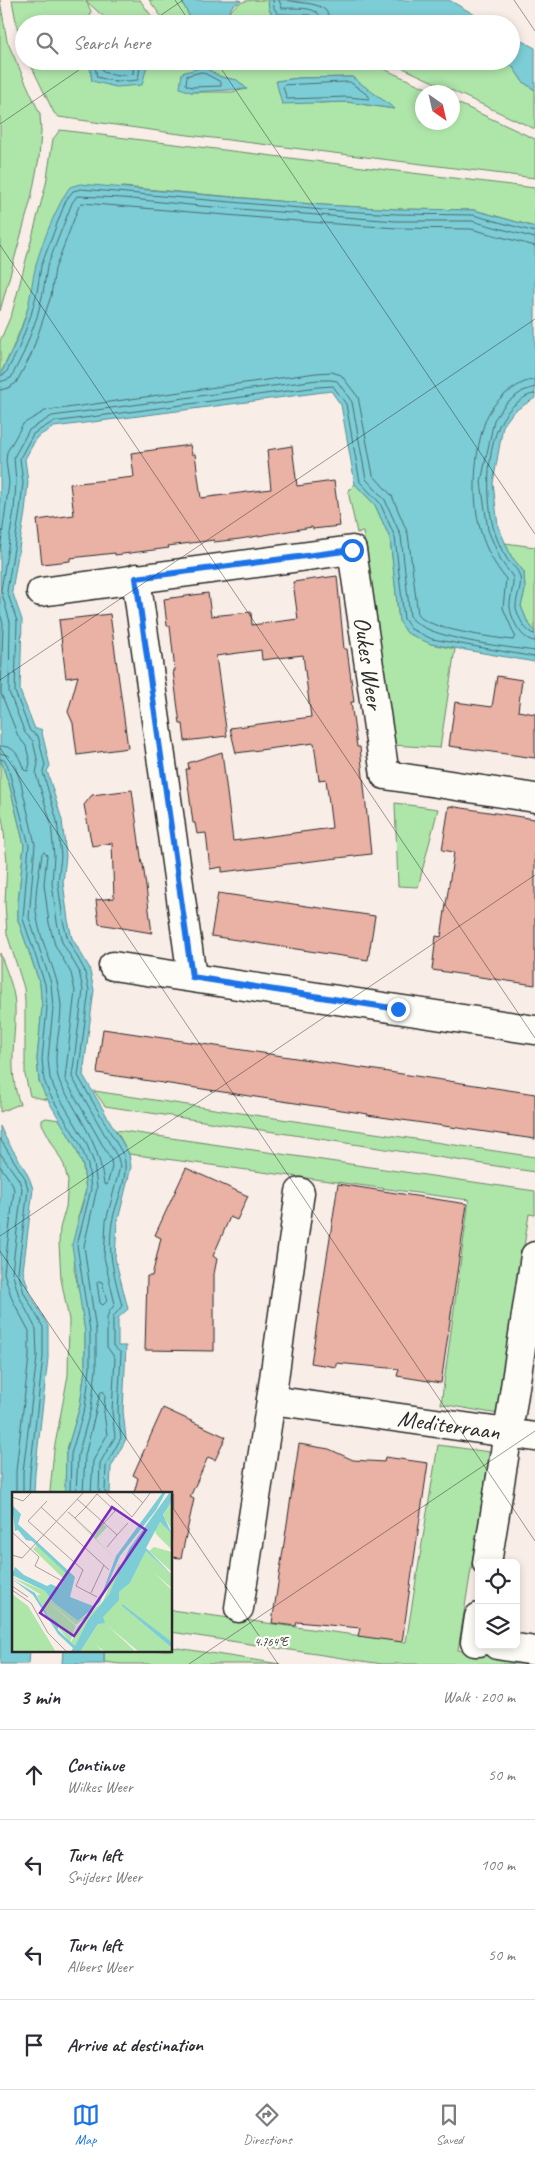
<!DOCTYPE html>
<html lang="en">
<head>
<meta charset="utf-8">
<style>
	:root { --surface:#fff; --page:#f2f2f3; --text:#2b2b33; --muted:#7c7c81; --line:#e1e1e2; --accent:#1a73e8 }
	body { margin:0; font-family:Caveat,sans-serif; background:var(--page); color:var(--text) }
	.controls { position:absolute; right:15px; bottom:15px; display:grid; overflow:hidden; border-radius:8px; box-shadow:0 2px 8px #0003 }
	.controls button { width:45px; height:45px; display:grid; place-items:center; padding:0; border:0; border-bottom:1px solid var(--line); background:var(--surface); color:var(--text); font:25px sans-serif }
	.compass { position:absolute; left:415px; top:85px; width:45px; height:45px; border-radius:50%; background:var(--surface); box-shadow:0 2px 8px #0003; rotate:146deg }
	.stop { position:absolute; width:15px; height:15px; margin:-11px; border:4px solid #1a73e8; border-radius:50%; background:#fff }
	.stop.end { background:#1a73e8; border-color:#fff; box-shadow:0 1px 5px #0008 }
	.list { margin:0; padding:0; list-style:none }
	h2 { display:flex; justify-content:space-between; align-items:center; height:65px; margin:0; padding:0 20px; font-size:21px }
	h2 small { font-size:16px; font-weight:400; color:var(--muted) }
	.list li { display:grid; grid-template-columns:32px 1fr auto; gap:15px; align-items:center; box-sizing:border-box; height:90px; padding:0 20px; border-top:1px solid var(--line) }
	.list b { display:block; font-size:19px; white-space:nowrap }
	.list p { margin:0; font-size:16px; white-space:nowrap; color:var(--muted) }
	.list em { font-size:16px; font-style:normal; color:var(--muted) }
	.icon { flex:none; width:28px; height:28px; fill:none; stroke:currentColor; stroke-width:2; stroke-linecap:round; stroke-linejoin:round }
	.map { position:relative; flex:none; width:535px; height:1664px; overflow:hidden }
	.search { position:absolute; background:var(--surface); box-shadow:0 2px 8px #0003; left:15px; right:15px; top:15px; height:55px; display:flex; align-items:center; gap:12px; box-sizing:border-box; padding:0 18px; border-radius:28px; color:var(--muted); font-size:19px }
	.sheet { height:425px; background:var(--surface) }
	nav { display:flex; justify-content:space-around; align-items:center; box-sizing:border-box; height:70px; border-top:1px solid var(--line); background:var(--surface); font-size:14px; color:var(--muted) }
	nav a { display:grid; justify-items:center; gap:2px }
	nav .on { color:var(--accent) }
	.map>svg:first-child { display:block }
</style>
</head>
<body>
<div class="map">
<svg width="535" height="1664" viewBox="0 0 535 1664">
	<rect width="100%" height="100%" fill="#f9ede7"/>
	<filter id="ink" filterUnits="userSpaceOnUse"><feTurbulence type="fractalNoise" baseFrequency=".02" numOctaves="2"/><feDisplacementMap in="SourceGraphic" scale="10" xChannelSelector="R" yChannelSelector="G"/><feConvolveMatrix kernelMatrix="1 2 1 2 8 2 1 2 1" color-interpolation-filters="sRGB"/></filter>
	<g filter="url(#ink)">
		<path fill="#aee5a9" stroke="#6c886a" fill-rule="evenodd" d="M0,0L7,41L40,114L41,132L39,158L31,199L0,311Z
			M12,0H140L157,24H114L104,17L86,1L91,11L89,24H24V49L17,27Z
			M149,0H181L193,23L222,22C238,0 240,0 268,0L269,9L275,20H309L317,24H167Z
			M29,61H89L92,81L147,66L145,61H366L435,92H422V122H452L453,101L535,139V178L172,133L59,117L54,113ZM203,67L221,77L237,80L247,89L232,92H191ZM352,77L394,109L347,102L319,103L276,81L299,78Z
			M388,61H496L513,67L523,82L535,90V129Z
			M60,130L535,188V227L474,210L397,209L323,205L123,187L54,219C42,248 36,280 27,311C20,333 10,354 0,375V341L12,313L46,184L53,139Z
			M355,484L375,505L390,538L399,621L431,644L455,649L440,748L392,745L363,532L357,533L348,491Z
			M505,543L535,547V632L527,621L521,606L525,590L524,572L511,556Z
			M0,758L10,787L24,845L18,903V920L40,984L42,1007L37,1059L39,1081L48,1100L30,1096L25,1075V1001L24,988L7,934L5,903L7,862L3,823L0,810Z
			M395,803L438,809L418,887L398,886Z
			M0,953C6,971 14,986 15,1005C16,1042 7,1068 20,1104L0,1112Z
			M94,1091L535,1157V1172L105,1106Z
			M46,1118L60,1120L75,1146L83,1166L86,1190L78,1217L74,1269L80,1294L85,1332V1369L80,1406L66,1453L65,1493H50V1491L54,1450L68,1375L69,1320L61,1279L59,1243L60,1228L66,1207L68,1181L64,1165L42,1124V1120Z
			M116,1130L535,1191V1215L529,1214L498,1414L441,1404L469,1200L129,1154Z
			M438,1445L490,1452L458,1650L535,1662V1664H382L171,1632V1610L406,1642Z
			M171,1647L280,1664H120L104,1662V1650H171Z"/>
		<path fill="#7ccdd6" stroke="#5c8c92" d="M181,0H240L241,1L233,5L223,22L193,23Z
			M268,0H449L491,24H317L309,20H275L269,9Z
			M511,35L535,48V90L523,82L513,67L496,61H511Z
			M89,61H145L147,66L142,85L116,87L92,81Z
			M203,67L221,77L237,80L247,89L191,92L180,88L182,73Z
			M352,77L395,109L347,102L282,104L276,81L299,78Z
			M80,184L323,205L397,209L474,210L535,227V398L513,412L503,426L493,483L498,526L511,556L524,572L525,590L521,606L527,621L535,632V662L431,644L407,633L399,621L390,538L375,505L355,484L341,405L331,391L54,427L37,437L25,459L28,482L25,512L12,591L22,620L20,691L35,729H41L50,766L47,771L62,820L66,856L63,882L68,920L72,938L89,967L94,990L83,1075L129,1154L131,1167L117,1224L115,1258L128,1309L118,1318V1346H126L123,1411L126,1439L111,1467L110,1493H65L66,1453L80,1406L85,1369V1332L72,1245L86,1190L83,1166L75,1146L45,1095L39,1081L37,1059L42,1007L40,984L18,920V903L24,845L10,787L0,758V375C11,354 21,333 27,311C31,295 32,280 36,265C41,245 58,203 70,187Z
			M0,1126C9,1149 27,1166 33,1189L23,1271L29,1291L48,1326V1358L35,1473L34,1493H14V1650H30L29,1664H0Z
			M63,1650H104V1664H62Z"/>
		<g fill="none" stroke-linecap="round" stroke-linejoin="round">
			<path stroke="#4b6c6f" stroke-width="1" d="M273,0L274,8L278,14L309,15L316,18L317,24
				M279,0L282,8C296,9 322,4 323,24
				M287,0C304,5 330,0 331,24
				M94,61L97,77L116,82L138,80L141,61
				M101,61L103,72L117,76L133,74L134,61
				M202,72L221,82V86L192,87L186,85L187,76Z
				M350,82L369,96V99L347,97L287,99L283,87L285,85Z
				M0,376L6,373L18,350L31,315L37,292L41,266L66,200L73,191L81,189L323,210L397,214L473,215L535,232
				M0,382L11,378L24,352L37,317L43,293L47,267L72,203L77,196L122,198L200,206L396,221H472L535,238
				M535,387L523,391L506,403L494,420L481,482L488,530L501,561L513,577C514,587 509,600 510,608C512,620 521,640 535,641
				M0,390L8,388L16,383L31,355L51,296L55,269L79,206L82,203L322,223L397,228L471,229L535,246
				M535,394C528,394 524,398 518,402C485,424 485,492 493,527C496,537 501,550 507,559C510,564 517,568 519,574C524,585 515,597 516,608C518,616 525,633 535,634
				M0,550L9,483L6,461L7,452L23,424L45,411L316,373L332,372L341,375L358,397L373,475L392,496L408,534L418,615C428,629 495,638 513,640L515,636L503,608L506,579C495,565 486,550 481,532C471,501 474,450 486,419C491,407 500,397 511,390C518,385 526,380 535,380
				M0,614L3,623L1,693L18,736L26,746L30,763L28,771L24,770C19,757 16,746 0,746
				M0,753L7,755L13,761L21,783L35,844L29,918L51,983L53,1008L48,1059L50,1078L55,1090L86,1142L94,1163L97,1188L84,1246L96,1331V1370L91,1408L78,1455L76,1493
				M0,759L4,760L7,764L29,845L23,919L45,984L47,1008L42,1059L44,1080L49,1093L80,1144L88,1165L91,1189L77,1245L90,1331V1369L85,1407L71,1454L70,1493
				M44,852L47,855L44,884L49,923L55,945L71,973L75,991L65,1079L111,1160L112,1167L107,1185L104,1184C100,1152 90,1135 74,1107C69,1097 61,1088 58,1077C52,1054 61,1030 61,1006C59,972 42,949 37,918C33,899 39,874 42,854Z
				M0,1139L25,1178L28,1189L18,1272L24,1293L43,1327V1357L30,1473L29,1493
				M0,1153L19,1180L22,1189L12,1272L19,1296L36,1329L37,1357L23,1472V1493
				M0,1166L12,1183L14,1190L4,1273L12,1299L29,1331V1357L16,1471V1493
				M99,1281L102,1282L107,1301L103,1305L100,1303L97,1283Z
				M83,1493L85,1456L100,1393L103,1391L105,1394L104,1413L107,1435L93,1461L91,1493
				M99,1493L100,1463L115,1437L112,1411L115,1358L107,1347V1318L109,1312L115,1304L104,1257L106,1221L120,1167L118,1158L72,1077L83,990L79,971L62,942L57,922L52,883L54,856L51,823L36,774L38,763L33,741L25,733L9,692L10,622L1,590L14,510L16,483L14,457L29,430L52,416L317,380H331L337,381L352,402L366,479L385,500L401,536L410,616C423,639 508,647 535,651
				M105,1493L106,1465L121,1438L118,1411L121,1353L113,1346V1317L122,1306C115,1278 107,1253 112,1223C116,1200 129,1179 124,1156L78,1076L89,990L84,969L68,940L63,921L58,883L61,856L57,821L43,772L45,765L38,736L30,731L15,692L17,621L7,591L20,511L23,483L20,458L33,434L53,422L318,387L333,386L346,404L360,482L380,503L395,537L404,619L411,629L432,639L535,657"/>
		</g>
		<path fill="#eab1a5" stroke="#2b2b2b" d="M190,445L192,455L195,454L201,498L271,489L267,450L292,446L297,486L334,481L340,526L313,529L312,527L240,539L214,542V540L168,546L169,548L115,555V553L70,558V561L42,564L37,520L74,515L70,484L134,477L131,453Z
			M337,576L344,649H347L354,702H351L357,747H360L371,854L222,872V867L210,869L206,833L197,834L195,823H193L186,769H189L188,763L222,752L233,841L332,828L326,779L319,780L314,743L236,753L230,728L311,717L303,655L262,660L261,650L216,656L227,736L185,741L183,724H180L173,671H175L170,626H167L164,599L208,593L211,616L251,612L252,625L298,619L293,582Z
			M110,614L128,748L77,755L73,723L68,712L78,676L66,678L59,620Z
			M497,676L522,680L518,711L535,714V758L449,746L455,702L492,707Z
			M132,790L142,864H143L152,933L99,924L96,900L114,898L112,843L92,846L84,805L92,795Z
			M449,806L535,819V985L432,970L436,936L441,937L454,852L442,850Z
			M218,893L375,916L368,960L211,936Z
			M103,1029L535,1094V1139L367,1115L368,1114L97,1073Z
			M186,1168L248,1196L237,1220L230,1217L213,1256L217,1259L214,1274V1351L145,1350L147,1276H152L161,1238L155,1235Z
			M338,1184L467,1204L441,1383L397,1376L399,1369L336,1363V1367L311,1363Z
			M163,1408L226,1437L215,1460L208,1457L190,1497L194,1499L181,1558L171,1557V1493H134L138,1478L133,1475Z
			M299,1444L329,1449L353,1460L384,1462L385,1457L428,1463L402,1642L358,1636L360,1628L297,1622L296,1626L272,1623Z"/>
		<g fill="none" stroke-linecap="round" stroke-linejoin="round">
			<g stroke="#2b2b2b" stroke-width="31">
				<g id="street">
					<path d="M136,578L192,977"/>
					<path id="s1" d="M41,592L352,550L385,775L535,798"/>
					<path d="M113,966L535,1030"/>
					<path d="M271,1400L300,1192"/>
					<path d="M487,1563L508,1433L535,1437"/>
					<path id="s2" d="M239,1608L271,1400L508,1433L535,1256"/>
					<path d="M479,1617L475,1642H479"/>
					<path d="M497,1645L535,1651"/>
				</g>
			</g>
			<use href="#street" stroke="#fdfcf7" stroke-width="28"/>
		</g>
	</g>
	<g fill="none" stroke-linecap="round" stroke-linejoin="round" filter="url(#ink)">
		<path stroke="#1a73e8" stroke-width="6" d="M352,550L136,578L192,977L398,1009"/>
	</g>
	<path fill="none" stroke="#2b2b2b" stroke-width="1" stroke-opacity="0.45" d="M175,0L191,24M514,0L535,31M148,24L183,0M216,61L535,534M0,124L92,61M0,245L535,1038M0,680L535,319M0,748L535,1541M0,1236L535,875M0,1251L163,1493M171,1505L278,1664M189,1664L535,1431"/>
	<g text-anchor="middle" stroke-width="4.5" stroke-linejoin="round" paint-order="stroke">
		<g font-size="24" fill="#2b2b2b" stroke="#fdfcf7">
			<text dy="8" stroke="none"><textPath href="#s1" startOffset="428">Oukes Weer</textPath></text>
			<text dy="8" stroke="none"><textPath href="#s2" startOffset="390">Mediterraan</textPath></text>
		</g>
	</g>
	<g transform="translate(12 1492)">
		<rect width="160" height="160" fill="#f9ede7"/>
		<path d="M160,9V38L151,24ZM56,21L81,44L91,32L95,35L84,47L104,67ZM148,30L160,42V58L144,42L143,37ZM25,53L55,81L53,88L21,57ZM142,55L160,60V80L137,59ZM134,59L160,83V96L142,81L160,98V150L110,114L160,156V160H127L95,133L124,160H93L84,153L91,160H68L96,117L107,107V100L118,91ZM107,72L108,73L99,91L111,73L97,102L76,128L63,155L59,150L63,143L65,135L78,122L64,133L32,106L64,134L58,150L32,118L25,103H29L0,85L33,99L41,110L66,129L82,118L90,108L86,115L90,111ZM0,102L16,114L44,160H0Z" fill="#aee5a9"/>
		<path d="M151,0H154L144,18L108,64L88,110L66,129L41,110L33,99L0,83L3,75L12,83L35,94L39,92L47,96L55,82L20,49L14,48L6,38L3,39L0,13L9,22L6,32L63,85L58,105L81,114L91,99L104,64ZM158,0L160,9L151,23L160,42L148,30L134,56L160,83L134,59L118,91L107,100V108L91,125L93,131L86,132L68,160H59L61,156L46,142L21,103L0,87L23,101L36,124L46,131V138L63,154L76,128L97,102L117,57ZM110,112L160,150V156L110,114Z" fill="#7ccdd6"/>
		<path fill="none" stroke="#a79f9c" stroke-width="1" d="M93,0L120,25L139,0M119,0L131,11M0,5L11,9L20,0M35,9L16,29L71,78L64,94L85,105M29,15L97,78M56,20L63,26L74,15L85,2L103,19L92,31L65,7M63,26L81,43L92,31L105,43L116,31M0,40L27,65L23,74L50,89M95,55L105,43M0,63L10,66L72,0M0,94L16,105M0,98L19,111L36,141L55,160M79,101L92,73"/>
		<path fill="#7b2cbf" fill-opacity="0.15" stroke="#7b2cbf" stroke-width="2.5" d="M100,15L134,38L62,144L28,121Z"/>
		<rect width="160" height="160" fill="none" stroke="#2b2b2b" stroke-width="2.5"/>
	</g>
	<g font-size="12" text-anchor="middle" fill="#2b2b2b" stroke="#fdfcf7" stroke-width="4.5" stroke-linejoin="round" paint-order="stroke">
		<text x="271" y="1646">4.764°E</text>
	</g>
</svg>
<div class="controls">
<button><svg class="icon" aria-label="locate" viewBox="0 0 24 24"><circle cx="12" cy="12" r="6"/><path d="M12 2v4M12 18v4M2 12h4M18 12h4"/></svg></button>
<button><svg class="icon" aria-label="layers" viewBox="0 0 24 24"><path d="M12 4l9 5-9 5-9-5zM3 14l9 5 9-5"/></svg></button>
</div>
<svg class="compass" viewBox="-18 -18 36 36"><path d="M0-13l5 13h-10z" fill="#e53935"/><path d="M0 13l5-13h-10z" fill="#7c7c81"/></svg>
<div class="stop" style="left:352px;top:550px"></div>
<div class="stop end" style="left:398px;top:1009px"></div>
<div class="search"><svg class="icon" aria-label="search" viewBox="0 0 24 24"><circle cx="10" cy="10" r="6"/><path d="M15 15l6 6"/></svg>Search here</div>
</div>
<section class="sheet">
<h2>3 min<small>Walk · 200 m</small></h2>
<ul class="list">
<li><svg class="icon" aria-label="ahead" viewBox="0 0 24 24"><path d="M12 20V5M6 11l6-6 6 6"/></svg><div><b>Continue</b><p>Wilkes Weer</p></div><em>50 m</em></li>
<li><svg class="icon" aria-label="left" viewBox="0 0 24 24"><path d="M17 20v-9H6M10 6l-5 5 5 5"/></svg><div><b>Turn left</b><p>Snijders Weer</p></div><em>100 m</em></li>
<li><svg class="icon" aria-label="left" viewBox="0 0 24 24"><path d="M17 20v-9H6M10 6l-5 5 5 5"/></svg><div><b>Turn left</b><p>Albers Weer</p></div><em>50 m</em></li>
<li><svg class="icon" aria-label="arrive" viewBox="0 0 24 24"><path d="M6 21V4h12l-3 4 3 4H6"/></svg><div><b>Arrive at destination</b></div></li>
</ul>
</section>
<nav>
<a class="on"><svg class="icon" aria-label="map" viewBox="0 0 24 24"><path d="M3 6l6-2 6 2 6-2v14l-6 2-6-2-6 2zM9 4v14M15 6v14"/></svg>Map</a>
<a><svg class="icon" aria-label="directions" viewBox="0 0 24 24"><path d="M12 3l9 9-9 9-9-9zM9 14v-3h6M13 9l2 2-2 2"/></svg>Directions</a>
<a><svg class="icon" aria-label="saved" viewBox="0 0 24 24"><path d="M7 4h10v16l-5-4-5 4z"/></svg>Saved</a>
</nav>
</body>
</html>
